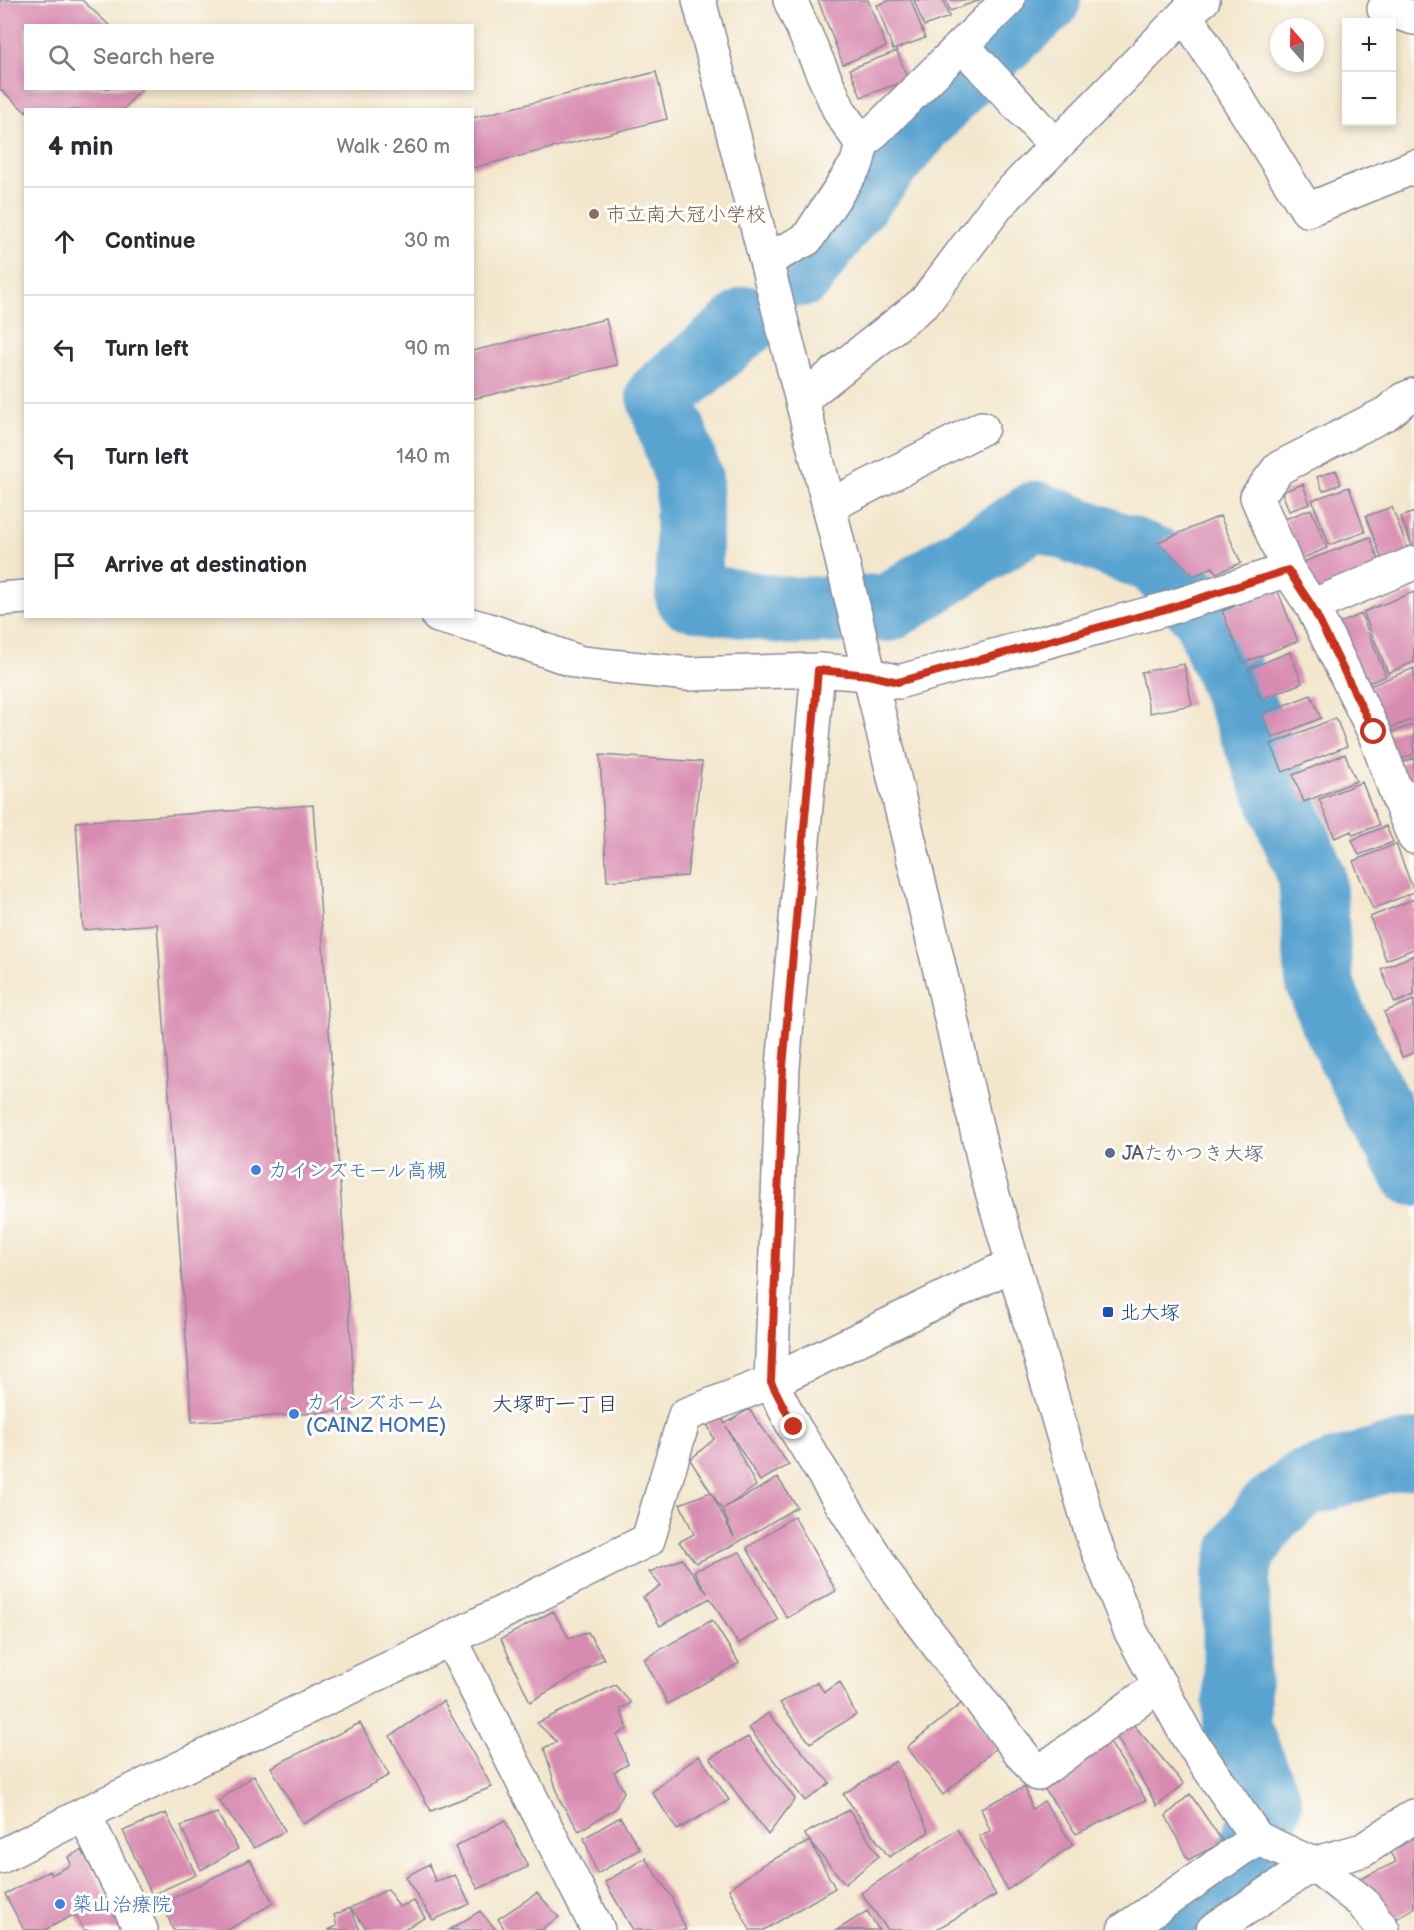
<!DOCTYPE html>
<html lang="en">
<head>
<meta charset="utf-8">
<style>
	:root { --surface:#fff; --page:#f7f7f7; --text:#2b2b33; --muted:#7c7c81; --line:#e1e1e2 }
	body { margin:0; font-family:"Balsamiq Sans","Klee One",sans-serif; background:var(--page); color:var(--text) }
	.controls { position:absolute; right:18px; top:18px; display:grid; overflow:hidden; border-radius:0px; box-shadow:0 3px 9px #0003 }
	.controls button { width:54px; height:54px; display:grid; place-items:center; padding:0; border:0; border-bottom:2px solid var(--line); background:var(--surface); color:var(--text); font:30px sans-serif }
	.compass { position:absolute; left:1270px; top:18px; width:54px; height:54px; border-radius:50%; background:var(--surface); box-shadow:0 3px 9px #0003; rotate:340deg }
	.stop { position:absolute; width:18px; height:18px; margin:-14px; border:4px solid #c8321e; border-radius:50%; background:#fff }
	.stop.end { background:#c8321e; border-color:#fff; box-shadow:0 2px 6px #0008 }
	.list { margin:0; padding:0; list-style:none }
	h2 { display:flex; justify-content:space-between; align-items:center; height:78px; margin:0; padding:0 24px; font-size:26px }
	h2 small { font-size:20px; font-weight:400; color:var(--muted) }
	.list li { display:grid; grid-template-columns:39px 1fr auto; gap:18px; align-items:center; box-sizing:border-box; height:108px; padding:0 24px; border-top:2px solid var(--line) }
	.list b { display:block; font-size:22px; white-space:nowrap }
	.list em { font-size:20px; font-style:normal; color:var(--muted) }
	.icon { flex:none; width:33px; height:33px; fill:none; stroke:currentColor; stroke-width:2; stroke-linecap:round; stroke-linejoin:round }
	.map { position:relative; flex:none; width:1414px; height:1930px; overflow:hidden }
	.search { position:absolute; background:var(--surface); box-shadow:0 3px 9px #0003; left:24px; top:24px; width:450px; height:66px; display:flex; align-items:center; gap:15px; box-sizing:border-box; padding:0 21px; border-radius:0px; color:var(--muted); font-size:22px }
	.panel { position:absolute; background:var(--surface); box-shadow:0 3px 9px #0003; left:24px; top:108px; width:450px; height:510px; border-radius:0px }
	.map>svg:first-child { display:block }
</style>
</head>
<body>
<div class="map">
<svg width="1414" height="1930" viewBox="0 0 1414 1930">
	<rect width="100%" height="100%" fill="#fdfcf7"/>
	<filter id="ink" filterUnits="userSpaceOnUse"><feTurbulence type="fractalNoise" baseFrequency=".0167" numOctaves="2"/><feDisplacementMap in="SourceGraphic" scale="12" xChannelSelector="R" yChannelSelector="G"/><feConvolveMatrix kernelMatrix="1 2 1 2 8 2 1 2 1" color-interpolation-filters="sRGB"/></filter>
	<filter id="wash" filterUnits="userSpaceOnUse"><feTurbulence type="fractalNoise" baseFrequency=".008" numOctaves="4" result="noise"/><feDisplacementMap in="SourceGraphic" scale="24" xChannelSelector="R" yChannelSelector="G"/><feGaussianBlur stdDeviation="1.35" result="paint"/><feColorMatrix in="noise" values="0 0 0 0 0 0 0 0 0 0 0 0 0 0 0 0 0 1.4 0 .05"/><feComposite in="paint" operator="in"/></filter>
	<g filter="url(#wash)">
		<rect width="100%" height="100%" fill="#f3e6cc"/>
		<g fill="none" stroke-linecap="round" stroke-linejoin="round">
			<path stroke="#59a3d0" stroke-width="68" d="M802,273C849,206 900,143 956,84C984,54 1017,28 1047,0
				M749,320L660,396L689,479V596L788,611L888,608L1036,515L1155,560L1206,615L1312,877L1319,980L1333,1019L1378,1108L1414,1172
				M1164,1930L1244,1875L1268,1803L1237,1729L1236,1577L1242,1552L1269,1512L1304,1484L1381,1460L1414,1453"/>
		</g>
		<g id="blocks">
			<path fill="#d88bb1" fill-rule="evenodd" d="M0,0H82L110,26H26V88H142L123,110H26V112L0,89Z
				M818,0H868L886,47L843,64Z
				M891,0H911L925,38L893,50L877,5Z
				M914,0H943L949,17L924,26Z
				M946,0H980L950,11Z
				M897,51L908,80L861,97L850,69Z
				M656,72L667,119L472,168V118Z
				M606,319L617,365L472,399V351Z
				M1336,470L1341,484L1323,491L1317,477Z
				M1303,484L1310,504L1289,511L1282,492Z
				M1349,487L1365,532L1329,545L1312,500Z
				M1392,507L1411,558L1385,568L1366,516Z
				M1311,509L1327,548L1301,559L1285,519Z
				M1414,512V550L1401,517Z
				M1220,516L1241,563L1216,573L1213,567L1194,576L1158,542Z
				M1370,537L1383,571L1316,596L1303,562Z
				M1277,589L1298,641L1243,663L1222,611Z
				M1414,592V662L1388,673L1363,612Z
				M1361,614L1386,676L1356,688L1331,627Z
				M1290,652L1302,683L1261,699L1248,669Z
				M1184,664L1192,705L1150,713L1141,672Z
				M1414,668V719L1380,732L1362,689Z
				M1311,695L1321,718L1272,738L1262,714Z
				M1336,718L1347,746L1283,772L1271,744Z
				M1414,724V754L1392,763L1381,737Z
				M1345,754L1356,781L1304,802L1293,775Z
				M600,755L702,762L687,876L607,881Z
				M1414,758V787L1396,765Z
				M1362,782L1379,825L1353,835L1351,831L1335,838L1319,799Z
				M313,805L356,1410L192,1422L157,924L83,930L76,822Z
				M1386,826L1393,842L1359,855L1352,840Z
				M1396,844L1414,892L1373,909L1353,861Z
				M1414,899V949L1386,960L1370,917Z
				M1414,955V995L1395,1003L1381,969Z
				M1414,1000V1053L1402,1057L1384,1012Z
				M717,1408L725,1424L749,1409L789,1465L760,1481L726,1426L756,1486L724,1508L778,1478L797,1507L737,1543L696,1563L679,1542L694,1534L680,1504L711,1492L690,1460L714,1439L703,1415ZM711,1492L722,1509L734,1536H733Z
				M794,1516L836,1591L787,1618L747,1548Z
				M740,1552L778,1620L738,1644L710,1598L660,1626L643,1597L661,1586L649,1572L682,1559L707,1593L694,1571Z
				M553,1611L569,1638L588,1632L604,1659L530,1702L501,1639Z
				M712,1620L739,1663L668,1704L644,1659Z
				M817,1682L824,1692L840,1682L856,1715L810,1743L780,1703Z
				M615,1685L631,1703L620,1709L628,1729L617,1735L628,1764L614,1772L624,1792L615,1809L579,1831L560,1801L544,1748L557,1742L537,1723Z
				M443,1701L492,1787L431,1811L390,1736Z
				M962,1703L997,1747L943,1795L907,1747Z
				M768,1713L830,1783L805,1801L749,1728Z
				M360,1723L389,1775L303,1824L271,1767Z
				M1133,1724L1184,1784L1157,1806L1113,1731Z
				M1101,1728L1146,1800L1076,1834L1038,1780Z
				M748,1737L795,1799L768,1835L710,1758Z
				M699,1755L729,1800L677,1830L652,1792Z
				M896,1761L929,1832L889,1857L843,1794Z
				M254,1775L285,1831L254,1848L219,1801Z
				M1025,1787L1032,1809L1044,1801L1073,1845L1007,1890L979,1836L990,1831L981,1808Z
				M1190,1794L1223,1842L1188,1860L1166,1816Z
				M849,1810L879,1856L845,1884L804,1834Z
				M166,1813L196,1875L152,1895L123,1831Z
				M217,1813L238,1849L201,1870L181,1826Z
				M1414,1816V1908L1390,1923L1358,1880L1396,1862L1381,1838Z
				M620,1817L640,1849L597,1874L584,1838Z
				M505,1820L528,1867L478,1889L455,1847Z
				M957,1829L996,1895L935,1930H888L861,1893Z
				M810,1841L835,1888L764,1930H750L729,1889L764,1864Z
				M82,1850L123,1930H84L75,1914L45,1930H24L5,1894L49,1871L51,1875L71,1865L68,1857Z
				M645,1858L671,1896L686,1930H633L605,1882Z
				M250,1859L273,1903L228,1930H173L163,1903Z
				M429,1864L435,1881L455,1875L470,1904L433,1920L405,1877Z
				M388,1889L399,1907L414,1901L425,1918L402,1930H368L350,1908Z
				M537,1893L559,1917L543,1928L544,1930H505L498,1919Z
				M350,1908L360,1930H328L337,1926L334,1915Z
				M480,1911L496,1930H449Z
				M867,1911L879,1930H837Z"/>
		</g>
	</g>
	<g filter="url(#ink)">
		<use href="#blocks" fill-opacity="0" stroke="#878a95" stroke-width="1.5"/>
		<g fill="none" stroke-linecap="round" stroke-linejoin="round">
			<g stroke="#878a95" stroke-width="36">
				<path id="street" d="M790,0L840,112L862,144
					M1384,9L1414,18
					M1185,14L1307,210L1414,167
					M962,45L1056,146
					M767,260L807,239L857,163L862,144L1008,0
					M1414,395L1404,399L1387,413L1279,468L1257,497L1288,570L1312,606L1374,732L1400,803L1414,797
					M802,399L925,302L998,205L1185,14L1203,0
					M829,506L982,428
					M1312,606L1414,563
					M818,670L783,1067L771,1382L794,1427L898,1593L1037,1774L1160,1685
					M868,674L898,682L1166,609L1288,570
					M1400,803L1414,837
					M450,1638L598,1930
					M84,1814L141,1930
					M0,1857L84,1814L413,1657L648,1540L685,1415L771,1382L1013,1264
					M1124,1930L1257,1838L1313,1864L1362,1902L1383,1930
					M1213,1930L1313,1864L1363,1850L1414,1816"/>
			</g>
			<g stroke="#878a95" stroke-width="36">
				<path id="secondary" d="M699,0L829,506L931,932L988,1178L1093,1538L1130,1630L1187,1736L1257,1838
					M0,599L26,597
					M438,616L489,630L581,663L689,674L818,670L868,674"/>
			</g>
			<use href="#street" stroke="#fff" stroke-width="33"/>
			<use href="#secondary" stroke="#fff" stroke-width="33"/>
		</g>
	</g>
	<g fill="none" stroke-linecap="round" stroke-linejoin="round" filter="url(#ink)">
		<path stroke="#c8321e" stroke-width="8" d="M794,1427L771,1382L783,1067L818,670L868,675L898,682L1166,609L1288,570L1312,606L1374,732"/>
	</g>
	<circle fill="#8d6e63" stroke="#fdfcf7" stroke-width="2" cx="594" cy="214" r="6"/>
	<circle fill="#5c6f8a" stroke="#fdfcf7" stroke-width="2" cx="1110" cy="1153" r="6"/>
	<g fill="#3f7fe0" stroke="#fdfcf7" stroke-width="2">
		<circle cx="256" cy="1170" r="6"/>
		<circle cx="294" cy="1414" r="6"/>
		<circle cx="60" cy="1904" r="6"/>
	</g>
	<rect fill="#1a4fb4" stroke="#fdfcf7" stroke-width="2" x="1102" y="1306" width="12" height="12" rx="3"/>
	<g text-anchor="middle" stroke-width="6" stroke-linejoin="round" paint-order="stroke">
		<g font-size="20" fill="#785e54" stroke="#fdfcf7" text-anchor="start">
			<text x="606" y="221">市立南大冠小学校</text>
		</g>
		<g font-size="20" fill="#4e5e75" stroke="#fdfcf7" text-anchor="start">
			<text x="1122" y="1160">JAたかつき大塚</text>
		</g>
		<g font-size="20" fill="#366cbe" stroke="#fdfcf7" text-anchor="start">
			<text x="268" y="1177">カインズモール高槻</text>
			<text x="306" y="1409">カインズホーム<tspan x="306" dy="23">(CAINZ HOME)</tspan></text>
			<text x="72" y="1911">築山治療院</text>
		</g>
		<g font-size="20" fill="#164399" stroke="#fdfcf7" text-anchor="start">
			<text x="1120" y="1319">北大塚</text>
		</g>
		<g font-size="21" fill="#1b2f5e" stroke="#fdfcf7">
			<text x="555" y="1411">大塚町一丁目</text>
		</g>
	</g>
</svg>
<div class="controls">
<button>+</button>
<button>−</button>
</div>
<svg class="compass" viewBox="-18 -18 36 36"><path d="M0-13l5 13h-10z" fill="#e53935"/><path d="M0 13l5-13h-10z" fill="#7c7c81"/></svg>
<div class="stop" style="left:1374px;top:732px"></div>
<div class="stop end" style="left:794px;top:1427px"></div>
<div class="search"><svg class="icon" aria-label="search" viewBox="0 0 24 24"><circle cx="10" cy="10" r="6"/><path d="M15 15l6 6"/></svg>Search here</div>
<section class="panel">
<h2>4 min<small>Walk · 260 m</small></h2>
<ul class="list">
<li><svg class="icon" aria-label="ahead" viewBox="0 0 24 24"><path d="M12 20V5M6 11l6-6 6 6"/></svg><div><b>Continue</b></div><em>30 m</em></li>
<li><svg class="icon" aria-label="left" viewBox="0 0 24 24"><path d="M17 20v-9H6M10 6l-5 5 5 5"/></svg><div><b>Turn left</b></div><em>90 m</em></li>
<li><svg class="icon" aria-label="left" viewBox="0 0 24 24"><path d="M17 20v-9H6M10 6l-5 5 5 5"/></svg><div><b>Turn left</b></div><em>140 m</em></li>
<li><svg class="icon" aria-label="arrive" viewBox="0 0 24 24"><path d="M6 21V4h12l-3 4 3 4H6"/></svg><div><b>Arrive at destination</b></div></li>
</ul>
</section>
</div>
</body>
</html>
